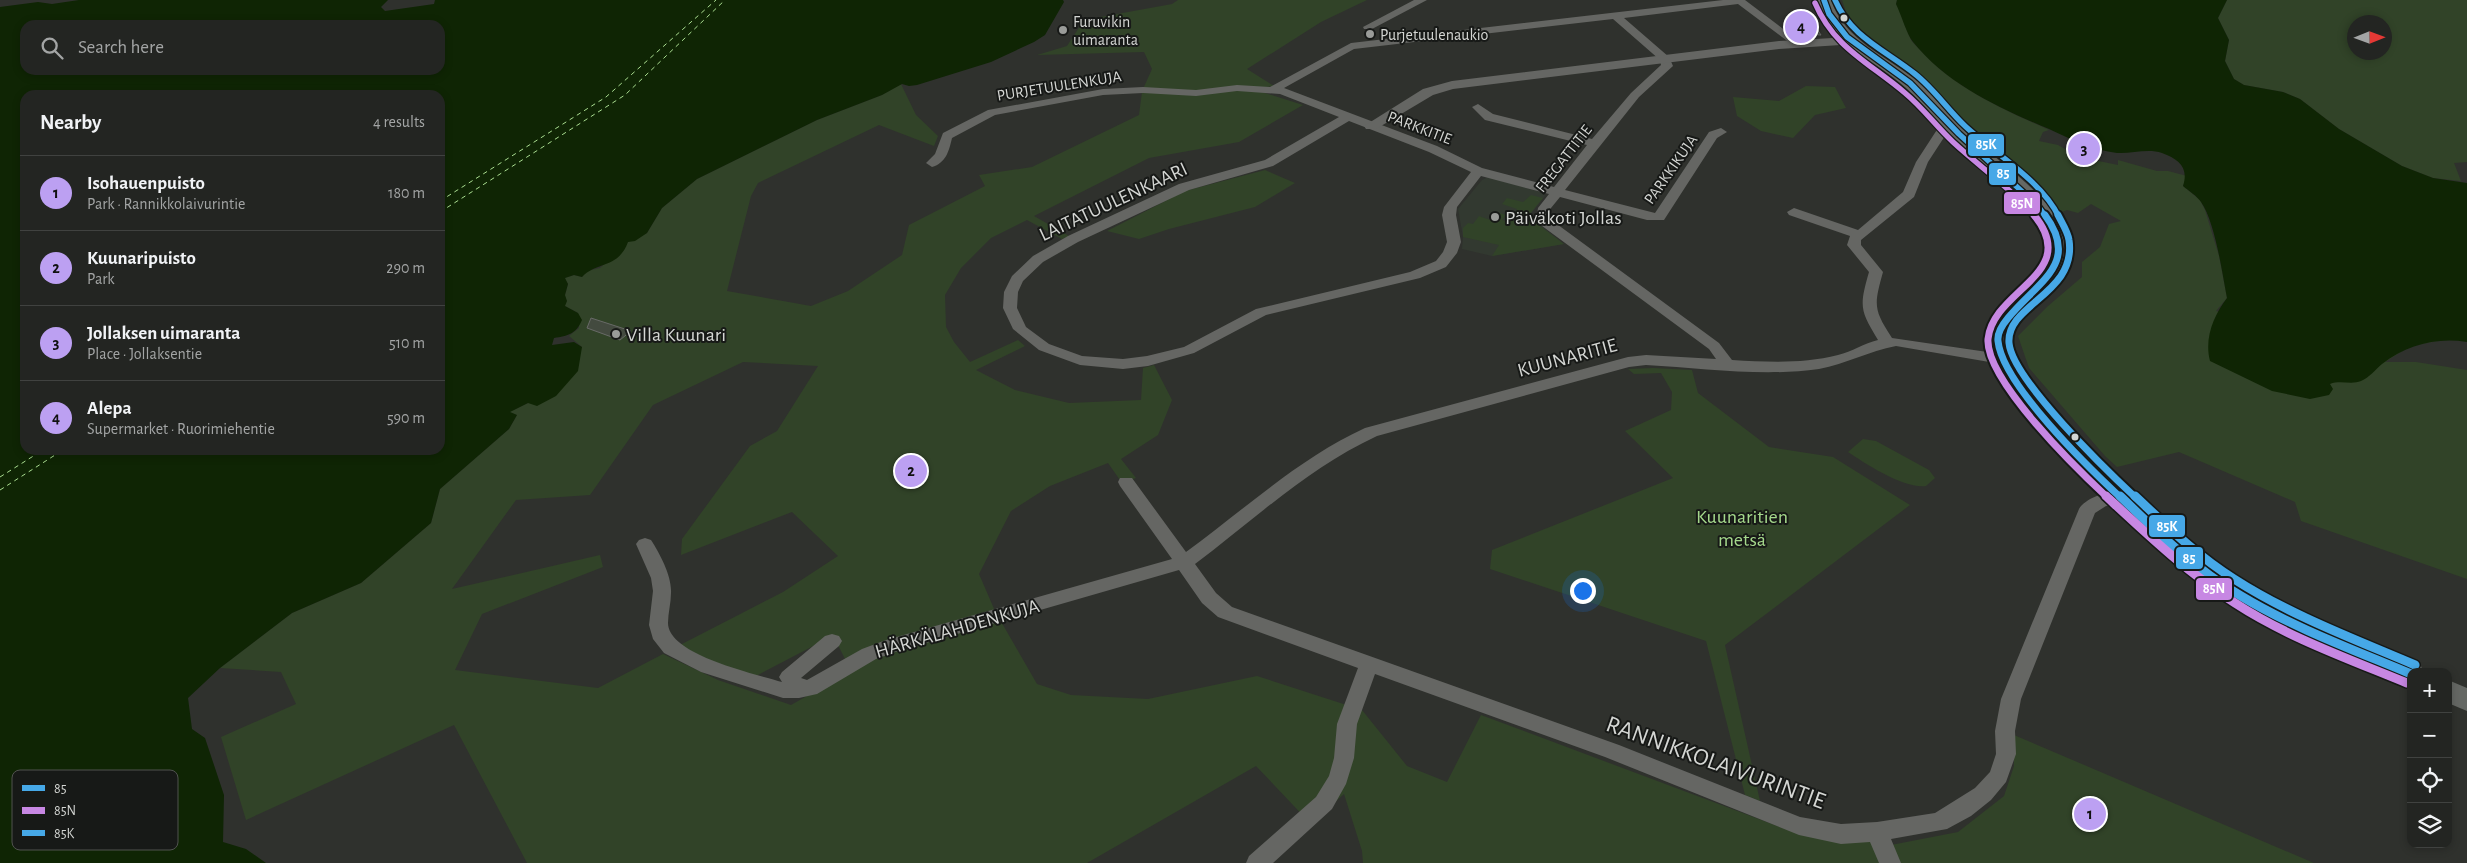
<!DOCTYPE html>
<html lang="en">
<head>
<meta charset="utf-8">
<style>
	:root { --surface:#232522; --page:#2b2d2a; --text:#f1f3f6; --muted:#a3a5a5; --line:#404240; --accent:#bca0f2 }
	body { margin:0; font-family:"Alegreya Sans",sans-serif; background:var(--page); color:var(--text) }
	.controls { position:absolute; right:15px; bottom:15px; display:grid; overflow:hidden; border-radius:10px; box-shadow:0 2px 8px #0003 }
	.controls button { width:45px; height:45px; display:grid; place-items:center; padding:0; border:0; border-bottom:1px solid var(--line); background:var(--surface); color:var(--text); font:25px sans-serif }
	.compass { position:absolute; left:2347px; top:15px; width:45px; height:45px; border-radius:50%; background:var(--surface); box-shadow:0 2px 8px #0003; rotate:89deg }
	.you { position:absolute; left:1582px; top:590px; width:18px; height:18px; margin:-12px; border:4px solid #fff; border-radius:50%; background:#1a73e8; box-shadow:0 0 0 8px #1a73e833 }
	.badge { display:grid; place-items:center; width:32px; height:32px; border-radius:50%; background:var(--accent); color:#111; font-size:16px; font-weight:700 }
	.pin { position:absolute; translate:-50% -50%; border:2px solid #fff; box-shadow:0 1px 5px #0006 }
	.list { margin:0; padding:0; list-style:none }
	h2 { display:flex; justify-content:space-between; align-items:center; height:65px; margin:0; padding:0 20px; font-size:21px }
	h2 small { font-size:16px; font-weight:400; color:var(--muted) }
	.list li { display:grid; grid-template-columns:32px 1fr auto; gap:15px; align-items:center; box-sizing:border-box; height:75px; padding:0 20px; border-top:1px solid var(--line) }
	.list b { display:block; font-size:19px; white-space:nowrap }
	.list p { margin:0; font-size:16px; white-space:nowrap; color:var(--muted) }
	.list em { font-size:16px; font-style:normal; color:var(--muted) }
	.icon { flex:none; width:28px; height:28px; fill:none; stroke:currentColor; stroke-width:2; stroke-linecap:round; stroke-linejoin:round }
	.map { position:relative; flex:none; width:2467px; height:863px; overflow:hidden }
	.search { position:absolute; background:var(--surface); box-shadow:0 2px 8px #0003; left:20px; top:20px; width:425px; height:55px; display:flex; align-items:center; gap:12px; box-sizing:border-box; padding:0 18px; border-radius:15px; color:var(--muted); font-size:19px }
	.panel { position:absolute; background:var(--surface); box-shadow:0 2px 8px #0003; left:20px; top:90px; width:425px; height:365px; border-radius:15px }
	.map>svg:first-child { display:block }
</style>
</head>
<body>
<div class="map">
<svg width="2467" height="863" viewBox="0 0 2467 863">
	<rect width="100%" height="100%" fill="#2f312d"/>
	<path fill="#323930" d="M1488,177L1544,193L1545,196L1529,216L1564,244L1492,256L1462,249L1463,237L1458,209L1482,180Z"/>
	<path fill="#314328" fill-rule="evenodd" d="M1178,0H1367L1321,22L1247,69L1274,86C1232,94 1186,90 1143,89L1152,69L1144,52L1037,55L1067,46L1084,20L1172,4Z
		M1842,0H1897L1896,4C1902,15 1906,30 1911,40C1914,45 1920,49 1924,54C1958,90 2005,110 2049,130L2043,132L2039,141L2058,145L2079,157L2118,165V160L2157,171H2168L2187,176L2183,186L2200,200L2205,210L2219,256L2227,298L2216,311L2373,351L2449,339L2410,346L2385,362H2416L2467,370V579L2301,521L2295,502L2179,452L2117,467L2105,456L2029,368L2018,336L2048,306L2082,277V262L2100,247L2109,224L2121,221L2091,204L2078,213L2067,210L2062,212L1921,79L1861,32L1846,12Z
		M2227,0H2467V162L2454,163L2461,181L2433,178L2402,166L2339,129L2300,99L2283,92L2244,85L2234,79L2225,61L2229,40L2218,18ZM2354,22H2384V52H2354Z
		M901,84L916,115L938,136L934,146L879,125L758,183L751,196L727,291L811,306L848,291L902,255L909,225L985,186L979,175L1032,167L1139,115L1142,92L1237,90L1262,92L1303,105L1239,142L1149,158L1034,216L1069,236L1062,239L1027,220L991,238L961,268L945,295L946,327L954,342L970,362L1018,340L1025,346L976,370L1015,390L1069,403L1141,400L1143,368L1154,365L1172,400L1158,435L1121,459L1136,478L1122,483L1108,463L1050,486L1011,511L979,574L995,611L1037,684L1071,695L1148,699L1257,676L1362,710L1407,766L1447,782L1481,715L1791,831L1875,841L1884,863H1363L1362,851L1344,794L1311,824L1256,766L1087,863H527L454,725L246,820L221,737L296,704L281,672L220,668L292,613L361,583L431,523L440,489L509,429L517,415L509,412L528,403L582,347L569,336L579,328L578,313L565,306V295L568,284L564,278L574,275L582,277L587,271L600,268L628,242L647,233L662,208L697,179L817,120L882,95ZM743,362L818,366L777,431L750,446L682,539L681,555L792,512L838,556L783,592L680,645L713,663L756,676L819,643L838,645L851,671L791,705L718,680L663,654L598,688L455,670L482,614L603,567L600,555L452,589L516,500L590,495L653,405Z
		M1806,86L1835,87L1846,108L1815,115L1793,138L1761,131L1737,116L1733,97L1779,101Z
		M1265,170L1295,183L1255,207L1169,229L1139,239L1107,231L1185,191Z
		M1531,195L1543,198L1529,215L1531,219L1564,244L1492,256L1499,245L1463,237V228L1468,223L1473,224L1479,216L1490,220L1496,212L1506,215L1502,220L1509,222L1517,209L1502,204L1507,198L1523,202Z
		M1653,368L1692,370L1698,393L1769,447L1833,457L1910,505L1725,645L1760,801L1745,795L1706,641L1490,569L1492,550L1673,478L1625,431L1671,410L1672,392L1661,373L1634,374L1628,369Z
		M1863,439L1876,441L1929,470L1935,478L1926,486C1904,489 1866,464 1848,452Z
		M2014,735L2314,863H1899L1891,845L1958,832L2004,796L2014,766Z"/>
	<path fill="#0f2504" fill-rule="evenodd" d="M79,0H388L381,7L385,11L434,4L435,0H1063L1064,2L1045,35L1034,42L991,62L917,85L909,86L902,84L882,95L817,120L697,179L662,208L647,233L635,241L628,242C618,269 597,261 582,277L574,275L565,278L568,284L565,295L567,301L565,306L578,313L582,320C576,334 568,336 554,338L552,345L574,342L582,347L578,371L556,396L537,406L528,403L510,412L517,415L509,429L440,489L431,523L361,583L292,613L220,668L188,698L192,729L205,738L224,795L223,842L246,849L266,863H0V7L38,2L52,4ZM25,25H440V70H25ZM25,95H440V450H25Z
		M1897,0H2227L2218,18L2229,40L2225,61L2234,79L2244,85L2283,92L2300,99L2339,129L2402,166L2433,178L2467,183V342C2436,337 2407,345 2382,364C2376,369 2369,378 2361,381C2352,385 2340,380 2330,384L2333,389L2329,395L2310,399L2272,391L2210,361C2204,338 2214,315 2227,298C2222,272 2215,222 2201,202C2197,196 2189,191 2183,186C2189,168 2179,159 2162,153C2148,148 2131,154 2117,153C2093,150 2070,139 2049,129C1999,108 1948,85 1913,42C1907,35 1901,14 1896,4Z"/>
	<g fill="none" stroke-linecap="round" stroke-linejoin="round">
		<path stroke="#aade91" stroke-width="1" stroke-dasharray="4.5 4" stroke-linecap="butt" d="M440,201L606,97L716,0
			M440,212L625,95L725,0
			M0,477L43,450
			M0,490L63,450"/>
	</g>
	<path fill="#434a3f" stroke="#686a67" d="M1791,19H1810L1821,35L1801,34Z
		M591,318L631,331L620,340L587,328Z"/>
	<g fill="none" stroke-linecap="round" stroke-linejoin="round">
		<path fill="#656663" fill-rule="evenodd" d="M1414,0H1427L1372,29H1364L1363,27Z
			M1723,0H1745L1803,44L1798,47L1794,46L1738,4L1624,18L1669,57L1673,66L1639,97L1565,190L1655,213L1709,132L1721,128L1727,132L1717,138L1664,220H1647L1560,197L1551,208L1550,219L1719,343L1732,360C1768,362 1803,364 1838,355C1852,352 1864,343 1878,340C1860,310 1859,307 1869,272L1847,245L1850,236L1789,215L1787,212L1794,208L1858,230L1903,192L1916,162L1942,122L1948,118L1952,119L1954,122L1928,162L1914,197L1861,240V245L1883,272C1874,305 1873,309 1892,338L2001,354L2006,356L2009,359L2006,362L2001,364L1896,346C1869,351 1846,364 1819,369C1762,377 1703,368 1646,365L1629,367L1377,436C1308,468 1255,519 1195,564L1216,593L1232,607L1619,745L1800,817L1841,824L1877,822L1935,813L1975,788L1990,772L1996,754L1995,731L2001,699L2079,509C2086,497 2114,488 2127,492L2130,496L2127,500L2106,506L2095,513L2021,699L2015,731L2016,754L2006,782L1991,800L1971,816L1947,829L1891,839L1901,863H1879L1870,842L1841,844L1799,835L1605,757L1375,674L1357,724L1354,758L1346,784L1332,809L1273,863H1246L1249,856L1316,797L1329,776L1334,758L1337,724L1358,668L1218,617L1202,603L1179,570L898,651L876,659L817,694L799,698H783L701,672L664,653L653,639L649,625L653,591L651,578L636,544L639,540L645,538L651,540C660,554 672,576 671,593C671,603 668,613 668,623C668,655 756,674 782,682L779,677L782,672L825,636L832,634L839,636L842,641L839,646L801,678L807,680L862,649L886,640L1172,559L1120,486L1118,482L1120,478H1132L1186,552C1245,509 1298,459 1365,428L1628,357L1646,355L1716,359L1709,349L1538,223L1536,220L1538,208L1549,194L1481,176L1457,207L1456,215L1461,242L1457,253L1446,267L1420,278L1266,315L1194,353L1148,366L1123,369L1080,365L1039,350L1013,329L1003,308L1004,292L1012,276L1033,256L1068,236L1179,184L1265,160L1339,117L1280,94L1237,91L1196,96L1143,93L1103,95L995,115L952,138C949,151 946,163 932,167L926,163L935,154L943,133L988,110L1103,89L1143,87L1196,90L1237,85L1270,87L1351,43ZM1613,19L1660,60L1661,65L1631,93L1592,139L1493,114L1478,104L1472,107L1485,120L1587,145L1554,187L1482,168L1437,146L1284,88L1354,49ZM1349,121L1429,152L1471,172L1444,207L1442,215L1447,242L1443,252L1436,261L1410,272L1256,309L1184,347L1147,356L1123,359L1082,356L1049,344L1026,327L1017,308L1018,292L1023,281L1043,262L1078,242L1189,190L1273,166Z"/>
		<path fill="#656663" fill-rule="evenodd" d="M1851,37L1858,41L1856,44L1779,49L1453,89L1433,95L1376,129H1366L1364,126L1423,89L1452,81L1779,41Z"/>
		<path fill="#656864" fill-rule="evenodd" d="M1817,0H1831C1845,41 1886,55 1917,81C1935,97 1949,116 1966,132C1995,159 2031,182 2055,214C2105,281 2012,291 2009,340C2005,392 2203,562 2251,589C2305,620 2363,642 2421,666L2423,672H2411V685C2388,677 2366,666 2344,657C2299,637 2253,617 2212,590C2167,559 1986,391 1988,340C1990,291 2084,276 2038,217C2015,188 1983,166 1956,140C1938,124 1924,104 1906,88C1874,59 1831,45 1817,0Z
			M2448,680L2467,688V711L2448,703Z"/>
		<g stroke="#171917" stroke-width="8">
			<path id="bus-1-far2" d="M1824,0L1829,14L1847,37L1910,83L1959,134L2038,206L2046,217"/>
		</g>
		<g stroke="#171917" stroke-width="11">
			<path id="bus-1-far1" d="M2045,215C2081,264 2037,282 2008,318C2003,324 1997,333 1998,341C2002,384 2089,468 2121,498"/>
		</g>
		<g stroke="#171917" stroke-width="12">
			<path id="bus-1" d="M2120,496C2157,532 2196,570 2241,596C2294,628 2354,650 2411,674"/>
		</g>
		<g stroke="#171917" stroke-width="8">
			<path id="bus-2-far2" d="M1815,3C1834,48 1870,63 1905,93C1923,108 1936,126 1953,142C1980,167 2011,188 2035,217"/>
		</g>
		<g stroke="#171917" stroke-width="11">
			<path id="bus-2-far1" d="M2034,215C2082,274 1993,289 1988,339C1985,380 2078,470 2108,498"/>
		</g>
		<g stroke="#171917" stroke-width="12">
			<path id="bus-2" d="M2106,496C2147,534 2188,573 2235,603C2287,637 2349,659 2407,683"/>
		</g>
		<g stroke="#171917" stroke-width="8">
			<path id="bus-3-far2" d="M1835,0C1851,37 1885,50 1915,74C1934,89 1948,110 1965,126C1994,153 2042,181 2059,217"/>
		</g>
		<g stroke="#171917" stroke-width="11">
			<path id="bus-3-far1" d="M2058,215C2062,223 2068,232 2069,240C2077,294 2006,304 2009,343C2012,379 2107,471 2136,498"/>
		</g>
		<g stroke="#171917" stroke-width="12">
			<path id="bus-3" d="M2135,496C2166,525 2197,556 2234,579C2290,615 2354,639 2415,665"/>
		</g>
		<use href="#bus-1-far2" stroke="#46a8e7" stroke-width="5.5"/>
		<use href="#bus-1-far1" stroke="#46a8e7" stroke-width="7"/>
		<use href="#bus-1" stroke="#46a8e7" stroke-width="9"/>
		<use href="#bus-2-far2" stroke="#c787e3" stroke-width="5.5"/>
		<use href="#bus-2-far1" stroke="#c787e3" stroke-width="7"/>
		<use href="#bus-2" stroke="#c787e3" stroke-width="9"/>
		<use href="#bus-3-far2" stroke="#46a8e7" stroke-width="5.5"/>
		<use href="#bus-3-far1" stroke="#46a8e7" stroke-width="7"/>
		<use href="#bus-3" stroke="#46a8e7" stroke-width="9"/>
	</g>
	<g fill="#d4d6d3" stroke="#171917" stroke-width="2">
		<circle cx="1844" cy="18" r="4.5"/>
		<circle cx="2075" cy="437" r="4.5"/>
	</g>
	<g fill="#9a9c99" stroke="#171917" stroke-width="2">
		<circle cx="1063" cy="30" r="5"/>
		<circle cx="1370" cy="34" r="5"/>
		<circle cx="1495" cy="217" r="5"/>
		<circle cx="616" cy="334" r="5"/>
	</g>
	<g text-anchor="middle" stroke-width="4" stroke-linejoin="round" paint-order="stroke">
		<g font-size="16" fill="#d4d6d3" stroke="#171917" text-anchor="start">
			<text x="1073" y="27">Furuvikin<tspan x="1073" dy="18">uimaranta</tspan></text>
			<text x="1380" y="40">Purjetuulenaukio</text>
		</g>
		<g font-size="16" fill="#d4d6d3" stroke="#171917">
			<text transform="translate(1059 85) rotate(-9)" y="6">PURJETUULENKUJA</text>
			<text transform="translate(1420 127) rotate(21)" y="6">PARKKITIE</text>
			<text transform="translate(1563 158) rotate(-52)" y="6">FREGATTITIE</text>
			<text transform="translate(1670 169) rotate(-55)" y="6">PARKKIKUJA</text>
		</g>
		<g font-size="20" fill="#d4d6d3" stroke="#171917">
			<text transform="translate(1113 201) rotate(-25)" y="7">LAITATUULENKAARI</text>
			<text transform="translate(1567 357) rotate(-15)" y="7">KUUNARITIE</text>
			<text transform="translate(957 628) rotate(-16)" y="7">HÄRKÄLAHDENKUJA</text>
		</g>
		<g font-size="20" fill="#d4d6d3" stroke="#171917" text-anchor="start">
			<text x="1505" y="224">Päiväkoti Jollas</text>
			<text x="626" y="341">Villa Kuunari</text>
		</g>
		<g font-size="20" fill="#a5d98c" stroke="#171917">
			<text x="1742" y="523">Kuunaritien<tspan x="1742" dy="23">metsä</tspan></text>
		</g>
		<g font-size="24" fill="#d4d6d3" stroke="#171917">
			<text transform="translate(1716 762) rotate(20)" y="8">RANNIKKOLAIVURINTIE</text>
		</g>
	</g>
	<rect x="12" y="770" width="166" height="80" rx="8" fill="#171917" stroke="#50524f" stroke-width="1"/>
	<rect x="22" y="785" width="23" height="6" fill="#46a8e7"/>
	<rect x="22" y="807" width="23" height="7" fill="#c787e3"/>
	<rect x="22" y="830" width="23" height="6" fill="#46a8e7"/>
	<g font-size="14" fill="#d4d6d3">
		<text x="54" y="793">85</text>
		<text x="54" y="815">85N</text>
		<text x="54" y="838">85K</text>
	</g>
	<g stroke="#171917" stroke-width="2">
		<rect x="1967" y="133" width="38" height="24" rx="5" fill="#46a8e7"/>
		<rect x="1988" y="162" width="29" height="24" rx="5" fill="#46a8e7"/>
		<rect x="2003" y="191" width="38" height="24" rx="5" fill="#c787e3"/>
		<rect x="2148" y="514" width="38" height="24" rx="5" fill="#46a8e7"/>
		<rect x="2175" y="546" width="29" height="24" rx="5" fill="#46a8e7"/>
		<rect x="2195" y="577" width="38" height="24" rx="5" fill="#c787e3"/>
	</g>
	<g font-size="14" text-anchor="middle" font-weight="bold" fill="#fff">
		<text x="1986" y="149">85K</text>
		<text x="2003" y="178">85</text>
		<text x="2022" y="208">85N</text>
		<text x="2167" y="531">85K</text>
		<text x="2189" y="563">85</text>
		<text x="2214" y="593">85N</text>
	</g>
</svg>
<div class="controls">
<button>+</button>
<button>−</button>
<button><svg class="icon" aria-label="locate" viewBox="0 0 24 24"><circle cx="12" cy="12" r="6"/><path d="M12 2v4M12 18v4M2 12h4M18 12h4"/></svg></button>
<button><svg class="icon" aria-label="layers" viewBox="0 0 24 24"><path d="M12 4l9 5-9 5-9-5zM3 14l9 5 9-5"/></svg></button>
</div>
<svg class="compass" viewBox="-18 -18 36 36"><path d="M0-13l5 13h-10z" fill="#e53935"/><path d="M0 13l5-13h-10z" fill="#a3a5a5"/></svg>
<div class="you"></div>
<div class="pin badge" style="left:2090px;top:814px">1</div>
<div class="pin badge" style="left:911px;top:471px">2</div>
<div class="pin badge" style="left:2084px;top:149px">3</div>
<div class="pin badge" style="left:1801px;top:27px">4</div>
<div class="search"><svg class="icon" aria-label="search" viewBox="0 0 24 24"><circle cx="10" cy="10" r="6"/><path d="M15 15l6 6"/></svg>Search here</div>
<section class="panel">
<h2>Nearby<small>4 results</small></h2>
<ul class="list">
<li><span class="badge">1</span><div><b>Isohauenpuisto</b><p>Park · Rannikkolaivurintie</p></div><em>180 m</em></li>
<li><span class="badge">2</span><div><b>Kuunaripuisto</b><p>Park</p></div><em>290 m</em></li>
<li><span class="badge">3</span><div><b>Jollaksen uimaranta</b><p>Place · Jollaksentie</p></div><em>510 m</em></li>
<li><span class="badge">4</span><div><b>Alepa</b><p>Supermarket · Ruorimiehentie</p></div><em>590 m</em></li>
</ul>
</section>
</div>
</body>
</html>
